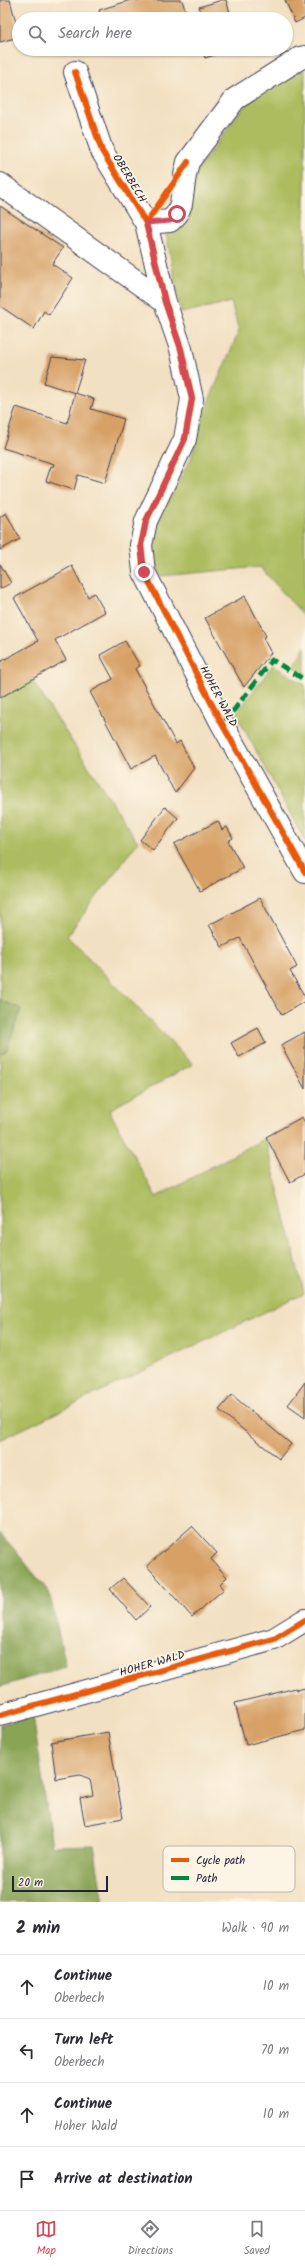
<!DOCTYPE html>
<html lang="en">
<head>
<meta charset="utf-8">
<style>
	:root { --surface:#fff; --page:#f2f2f3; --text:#2b2b33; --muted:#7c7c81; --line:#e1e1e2; --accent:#d1495b }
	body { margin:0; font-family:Kalam,sans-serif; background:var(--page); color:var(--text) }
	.scale { position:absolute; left:12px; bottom:10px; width:96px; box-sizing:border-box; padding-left:4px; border:2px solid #22223b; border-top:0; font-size:11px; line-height:14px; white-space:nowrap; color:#22223b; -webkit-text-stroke:3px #fcf5e5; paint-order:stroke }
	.stop { position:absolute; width:12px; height:12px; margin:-9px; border:3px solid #d1495b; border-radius:50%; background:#fff }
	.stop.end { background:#d1495b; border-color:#fff; box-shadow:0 1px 4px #0008 }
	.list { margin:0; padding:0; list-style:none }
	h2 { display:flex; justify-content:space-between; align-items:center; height:52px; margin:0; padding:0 16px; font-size:17px }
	h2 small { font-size:13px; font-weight:400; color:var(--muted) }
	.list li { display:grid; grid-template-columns:26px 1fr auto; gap:12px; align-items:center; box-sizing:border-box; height:64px; padding:0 16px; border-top:1px solid var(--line) }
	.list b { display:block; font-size:15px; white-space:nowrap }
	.list p { margin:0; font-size:13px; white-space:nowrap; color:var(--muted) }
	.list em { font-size:13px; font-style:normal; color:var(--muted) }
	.icon { flex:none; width:22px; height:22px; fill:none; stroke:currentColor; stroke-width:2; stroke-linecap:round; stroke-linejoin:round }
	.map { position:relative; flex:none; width:305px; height:1902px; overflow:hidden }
	.search { position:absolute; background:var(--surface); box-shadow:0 1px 3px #0004; left:12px; right:12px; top:12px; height:44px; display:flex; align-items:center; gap:10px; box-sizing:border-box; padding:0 14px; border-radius:22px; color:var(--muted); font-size:15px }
	.sheet { height:308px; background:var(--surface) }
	nav { display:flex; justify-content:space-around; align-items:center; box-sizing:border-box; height:56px; border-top:1px solid var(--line); background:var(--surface); font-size:11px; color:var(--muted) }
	nav a { display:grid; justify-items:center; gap:2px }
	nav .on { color:var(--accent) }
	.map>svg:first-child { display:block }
</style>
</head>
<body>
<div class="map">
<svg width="305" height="1902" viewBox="0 0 305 1902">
	<rect width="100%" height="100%" fill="#fcf5e5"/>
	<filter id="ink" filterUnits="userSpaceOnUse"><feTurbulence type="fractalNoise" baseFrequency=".025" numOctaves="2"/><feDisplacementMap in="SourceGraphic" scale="8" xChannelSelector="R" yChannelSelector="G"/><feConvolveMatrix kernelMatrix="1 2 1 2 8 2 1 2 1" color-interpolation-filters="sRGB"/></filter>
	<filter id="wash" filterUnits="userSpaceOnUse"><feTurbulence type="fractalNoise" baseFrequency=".012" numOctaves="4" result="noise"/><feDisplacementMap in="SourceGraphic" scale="16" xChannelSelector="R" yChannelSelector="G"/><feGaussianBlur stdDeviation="0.9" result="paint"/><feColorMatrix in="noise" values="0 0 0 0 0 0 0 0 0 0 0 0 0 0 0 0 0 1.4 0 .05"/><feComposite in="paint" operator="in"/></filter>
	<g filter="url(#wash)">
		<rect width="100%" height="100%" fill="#f2e0c2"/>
		<path fill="#acbc5e" stroke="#676f4c" d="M305,70V617L260,567L160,576L151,539L159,516L191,459L205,410L239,331L231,302L181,313L166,233L181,217L187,185L239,113L246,104L288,74Z
			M305,647V674L293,667Z
			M273,665L305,685V841L236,714Z
			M31,679L138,842L67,936L193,1064L109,1110L156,1197L265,1138L304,1293L0,1440V1054L6,1051L21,1010L0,1000V698Z"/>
		<path fill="#89a455" stroke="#566348" d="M0,1000L21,1009L6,1051L0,1054Z
			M0,1532L49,1592L66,1666L0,1687Z
			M33,1715L52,1846L94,1845L103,1902H0V1724Z"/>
		<g id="blocks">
			<path fill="#d7a166" d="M0,0H10L19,34V37L0,42Z
				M131,0H182L188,19H102L99,10Z
				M222,0H226L232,19H203L199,7Z
				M285,0H305V18L295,23Z
				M213,49H233L205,58L203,51Z
				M0,206L63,248L52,264L73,278L49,315L44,311L34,329L0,306Z
				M52,357L85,360L75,393L44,383Z
				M75,393L94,399L91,409L124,419L105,483L78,475L74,490L46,481L51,466L53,467L54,464L3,448L16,407L67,423Z
				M6,513L20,539L0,550V517Z
				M0,564L11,583L0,589Z
				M72,566L88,597L94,593L105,612L55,640L66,660L0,698V662L38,641L14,598Z
				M245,596L266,636L263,638L271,653L244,687L205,618Z
				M125,641L140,666L135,669L176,744L180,741L194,768L175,793L155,756L131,769L90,692L113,679L100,655Z
				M165,807L178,818L153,850L140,840Z
				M218,821L222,830L227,827L233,838L228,841L243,868L200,891L174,844Z
				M260,898L297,967L290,971L305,997V1001L282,1015L240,938L222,947L209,925Z
				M258,1028L266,1043L239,1057L231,1043Z
				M305,1032V1089L281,1045Z
				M302,1117L305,1123V1174L290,1182L266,1137Z
				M305,1382V1417L288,1405Z
				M232,1395L291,1444L279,1459L219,1410Z
				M192,1526L217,1553L211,1559L227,1577L220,1584L224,1589L192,1617L147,1566Z
				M123,1578L150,1607L136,1620L110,1589Z
				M296,1688L297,1690L305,1688V1730L246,1745L235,1703Z
				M108,1732L123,1818L85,1825L80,1798L93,1795L90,1779L80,1775L56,1779L51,1742Z"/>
		</g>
	</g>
	<g filter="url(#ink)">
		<use href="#blocks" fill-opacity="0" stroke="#413e4f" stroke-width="1"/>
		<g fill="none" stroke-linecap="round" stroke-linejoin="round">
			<g stroke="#413e4f" stroke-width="24">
				<path id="street" d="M75,72L102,151L146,223L165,302L181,349L192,399L185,439L146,521L141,545L144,572L221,722L305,872
					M0,184L165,302
					M146,223L170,221L177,214L181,204L185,175L188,162L235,99L300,58L305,57
					M0,1715L274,1639L305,1620"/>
			</g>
			<use href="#street" stroke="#fff" stroke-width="22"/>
			<path stroke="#00873e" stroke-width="5" stroke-dasharray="10 5" stroke-linecap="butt" d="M221,722L234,710L272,660L305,680"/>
			<g stroke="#fcf5e5" stroke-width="8">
				<path id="cycleway" d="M75,72L102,151L146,223L165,302L181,349L192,399L185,439L146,521L141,545L144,572L221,722L305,872
					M146,223L188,162
					M0,1715L274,1639L305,1620"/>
			</g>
			<use href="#cycleway" stroke="#e8590c" stroke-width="6"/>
		</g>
	</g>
	<g fill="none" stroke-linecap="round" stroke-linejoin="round" filter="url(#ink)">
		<path stroke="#d1495b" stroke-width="5" d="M144,572L141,545L146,521L185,438L192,399L181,349L165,302L146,223L170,221L177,214"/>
	</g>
	<g text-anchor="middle" stroke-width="3.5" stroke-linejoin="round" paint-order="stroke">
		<g font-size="11" fill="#22223b" stroke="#fcf5e5">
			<text transform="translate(130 178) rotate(59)" y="4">OBERBECH</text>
			<text transform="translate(219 696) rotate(62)" y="4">HOHER WALD</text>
			<text transform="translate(152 1663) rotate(-16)" y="4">HOHER WALD</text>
		</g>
	</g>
	<rect x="163" y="1846" width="132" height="46" rx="6" fill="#fcf5e5" stroke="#bbb6b2" stroke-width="1"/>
	<rect x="171" y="1858" width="18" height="4" fill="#e8590c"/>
	<rect x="171" y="1876" width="18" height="4" fill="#00873e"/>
	<g font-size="11" fill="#22223b">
		<text x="196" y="1864">Cycle path</text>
		<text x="196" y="1882">Path</text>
	</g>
</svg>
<div class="scale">20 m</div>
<div class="stop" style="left:177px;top:214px"></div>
<div class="stop end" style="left:144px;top:572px"></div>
<div class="search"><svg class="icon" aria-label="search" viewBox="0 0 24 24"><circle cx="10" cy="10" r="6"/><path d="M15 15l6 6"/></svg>Search here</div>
</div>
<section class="sheet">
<h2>2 min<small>Walk · 90 m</small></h2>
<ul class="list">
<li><svg class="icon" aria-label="ahead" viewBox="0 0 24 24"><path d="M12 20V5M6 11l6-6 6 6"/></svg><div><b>Continue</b><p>Oberbech</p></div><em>10 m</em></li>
<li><svg class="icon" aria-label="left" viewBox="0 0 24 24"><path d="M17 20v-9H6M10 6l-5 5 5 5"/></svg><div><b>Turn left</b><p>Oberbech</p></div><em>70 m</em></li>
<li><svg class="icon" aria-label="ahead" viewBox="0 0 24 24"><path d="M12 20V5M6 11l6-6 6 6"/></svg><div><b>Continue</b><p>Hoher Wald</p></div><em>10 m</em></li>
<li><svg class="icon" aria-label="arrive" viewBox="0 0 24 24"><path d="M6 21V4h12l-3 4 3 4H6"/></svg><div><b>Arrive at destination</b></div></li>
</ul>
</section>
<nav>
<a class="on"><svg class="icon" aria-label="map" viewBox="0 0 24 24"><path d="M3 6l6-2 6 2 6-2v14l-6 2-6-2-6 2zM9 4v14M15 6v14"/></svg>Map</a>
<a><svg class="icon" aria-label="directions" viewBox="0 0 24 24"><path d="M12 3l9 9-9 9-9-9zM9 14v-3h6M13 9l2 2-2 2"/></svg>Directions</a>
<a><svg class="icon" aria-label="saved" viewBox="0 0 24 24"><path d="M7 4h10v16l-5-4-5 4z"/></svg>Saved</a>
</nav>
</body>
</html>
